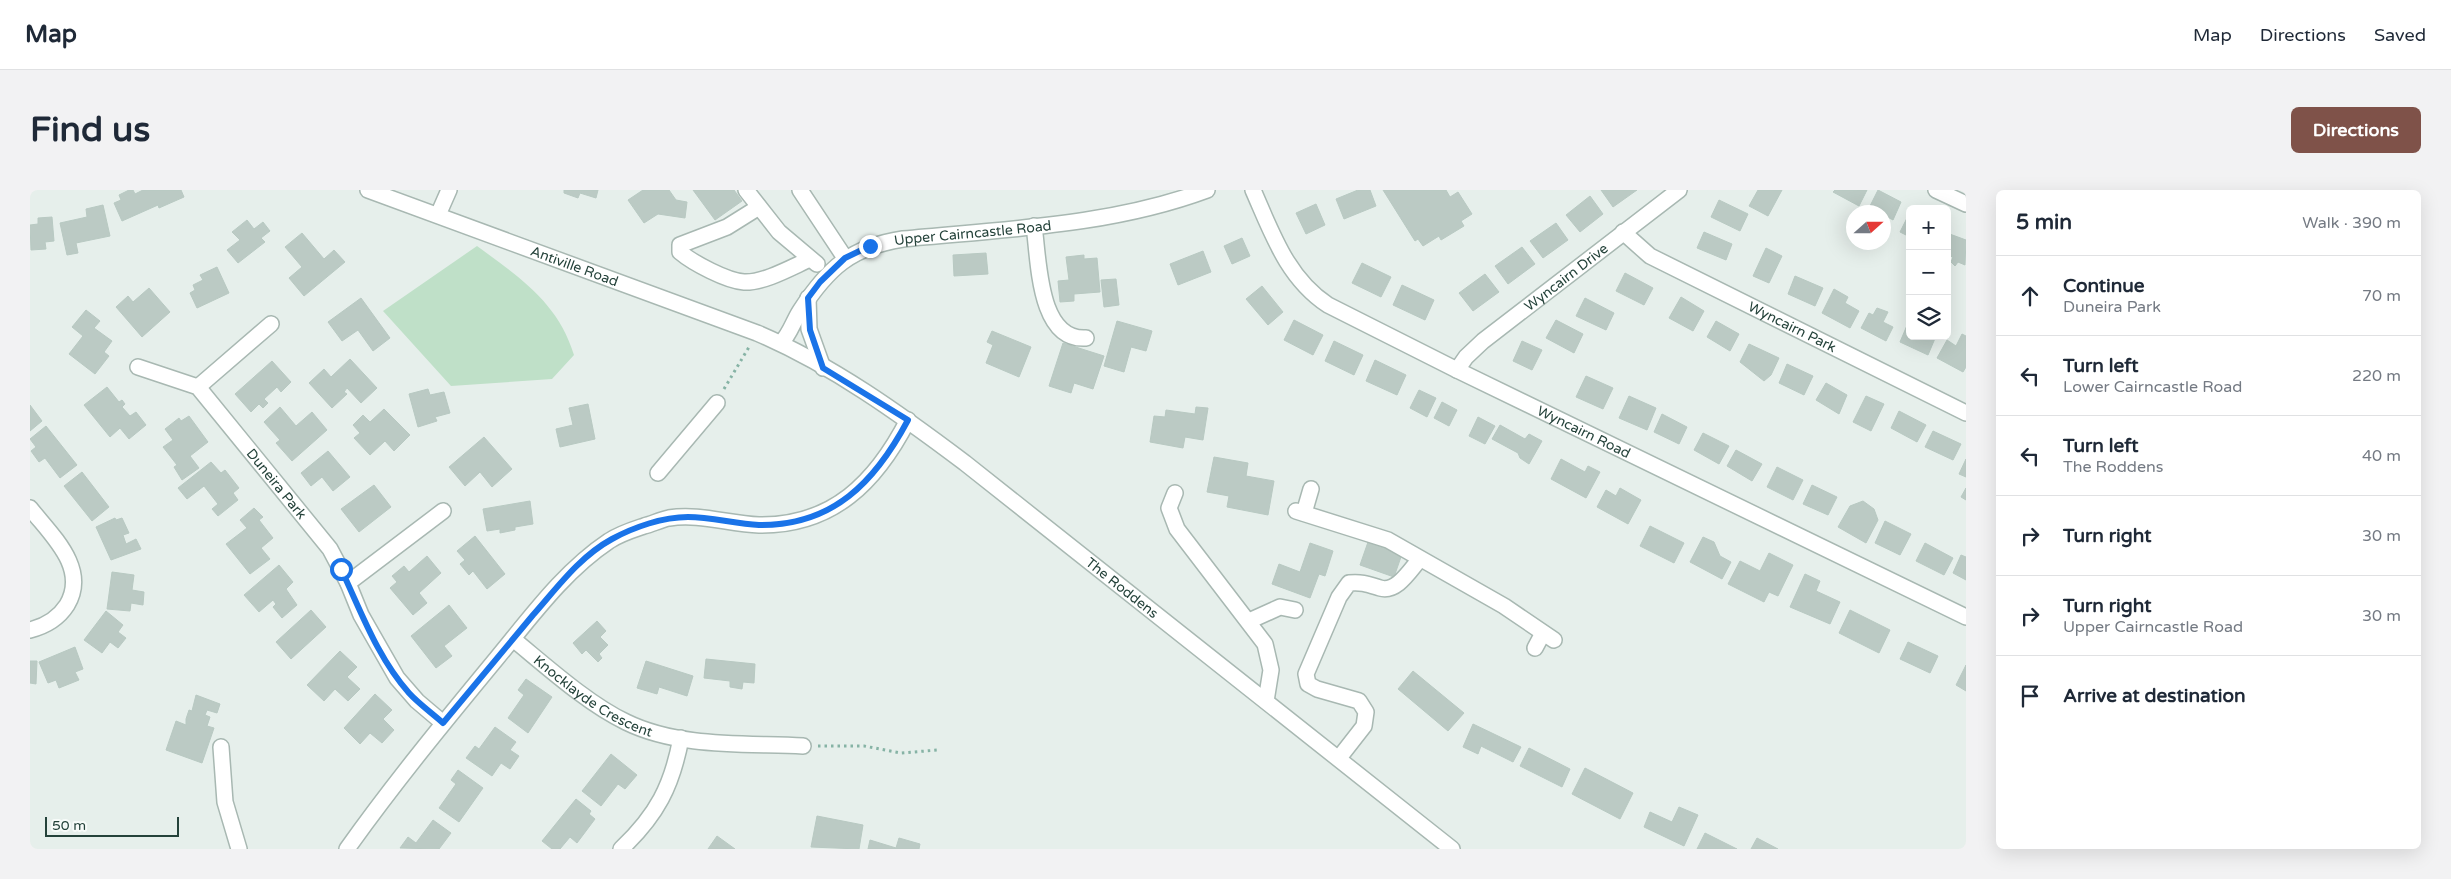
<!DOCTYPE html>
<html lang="en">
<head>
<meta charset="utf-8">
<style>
	:root { --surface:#fff; --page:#f2f2f3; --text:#1f2937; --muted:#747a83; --line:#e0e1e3; --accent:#7f5249 }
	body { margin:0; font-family:"Varela Round",sans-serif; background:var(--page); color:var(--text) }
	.controls { position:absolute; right:15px; top:15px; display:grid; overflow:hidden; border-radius:8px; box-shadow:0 5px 20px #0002 }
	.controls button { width:45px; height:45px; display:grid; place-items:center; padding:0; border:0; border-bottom:1px solid var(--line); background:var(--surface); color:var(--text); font:25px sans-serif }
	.compass { position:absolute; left:1816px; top:15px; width:45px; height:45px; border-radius:50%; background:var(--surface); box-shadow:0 5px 20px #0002; rotate:69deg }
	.scale { position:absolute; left:15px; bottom:12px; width:134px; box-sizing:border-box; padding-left:5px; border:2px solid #24423a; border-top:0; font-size:14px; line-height:18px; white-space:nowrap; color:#24423a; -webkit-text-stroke:4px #f7fbf9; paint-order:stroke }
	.stop { position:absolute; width:15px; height:15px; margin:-11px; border:4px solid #1a73e8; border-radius:50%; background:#fff }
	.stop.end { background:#1a73e8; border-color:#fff; box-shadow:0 1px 5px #0008 }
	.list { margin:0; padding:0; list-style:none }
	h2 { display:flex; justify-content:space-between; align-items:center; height:65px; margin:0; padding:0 20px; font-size:21px }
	h2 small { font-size:16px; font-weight:400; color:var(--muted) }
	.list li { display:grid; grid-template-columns:32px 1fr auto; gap:15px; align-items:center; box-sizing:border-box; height:80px; padding:0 20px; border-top:1px solid var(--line) }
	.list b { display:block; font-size:19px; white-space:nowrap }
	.list p { margin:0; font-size:16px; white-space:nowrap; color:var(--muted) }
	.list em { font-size:16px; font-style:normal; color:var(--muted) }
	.icon { flex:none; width:28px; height:28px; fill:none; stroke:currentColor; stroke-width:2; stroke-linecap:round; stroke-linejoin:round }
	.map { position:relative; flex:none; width:1936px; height:659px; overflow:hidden; border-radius:8px }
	header { display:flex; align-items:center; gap:30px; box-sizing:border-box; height:70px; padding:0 25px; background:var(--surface); border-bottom:1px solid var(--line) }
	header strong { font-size:24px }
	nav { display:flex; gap:28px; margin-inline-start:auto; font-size:18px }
	.intro { display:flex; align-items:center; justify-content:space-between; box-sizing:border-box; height:120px; padding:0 30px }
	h1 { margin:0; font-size:35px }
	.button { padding:12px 22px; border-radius:8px; background:var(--accent); color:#fff; font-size:18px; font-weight:700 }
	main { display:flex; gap:30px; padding:0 30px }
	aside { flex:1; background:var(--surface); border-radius:8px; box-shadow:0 5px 20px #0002 }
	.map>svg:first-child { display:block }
</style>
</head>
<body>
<header>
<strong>Map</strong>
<nav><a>Map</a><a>Directions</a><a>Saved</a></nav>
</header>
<div class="intro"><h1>Find us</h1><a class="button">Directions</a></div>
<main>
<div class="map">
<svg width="1936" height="659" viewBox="0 0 1936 659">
	<rect width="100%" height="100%" fill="#e6efeb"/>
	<path fill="#bfe0c8" d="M447,56C489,87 528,112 544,165L522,189L421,196L353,121Z"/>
	<path fill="#bbcac4" stroke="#b8c9c2" d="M99,0H103L105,4L113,0H151L154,7L129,18L128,15L92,31L84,13L91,10L89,5Z
		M534,0H568L566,8L550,3L548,8L534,3Z
		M613,0H639L646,10L657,12L655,28L628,24L614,33L598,10Z
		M663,0H704L712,11L685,30Z
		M1328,0H1340L1346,16L1314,29L1306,9Z
		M1353,0H1416L1420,7L1428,2L1442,24L1431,31L1434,36L1411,50L1409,46L1393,56L1388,49L1385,51Z
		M1571,0H1607L1583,17Z
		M1728,0H1752L1738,26L1719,16Z
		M1805,0H1837L1829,16L1803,2Z
		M1848,0L1871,12L1863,30L1854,25V22H1848L1839,18Z
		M1560,6L1573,24L1550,42L1536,25Z
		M1689,10L1718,24L1710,41L1681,27Z
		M1286,14L1295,35L1276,44L1266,23Z
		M73,15L80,46L46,53L48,63L37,65L30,33L57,27L56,19Z
		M1879,24L1880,25V47L1870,42Z
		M22,27L24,51L15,52L16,59L1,60L0,35L8,34V28Z
		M217,30L224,39L233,32L240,41L231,48L235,52L208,73L197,60L210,50L202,42Z
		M1526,33L1538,50L1513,68L1500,51Z
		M1674,42L1702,54L1696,70L1667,58Z
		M272,43L294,69L304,60L315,72L274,106L259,88L272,77L255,57Z
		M1917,43L1936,50L1935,75L1928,72L1925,76L1921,72L1923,67L1917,65Z
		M1212,48L1220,66L1202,74L1194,56Z
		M1492,57L1505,74L1478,94L1465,76Z
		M1736,58L1752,66L1739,93L1723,86Z
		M1173,61L1181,82L1148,95L1140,74Z
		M956,63L958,84L924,86L923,65Z
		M1054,65V69L1067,68L1070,102L1044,104V111L1030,112L1028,91L1039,90L1036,67Z
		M1332,73L1361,87L1351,107L1322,93Z
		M187,77L199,103L167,118L160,103L165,100L163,95L173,90L170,85Z
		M1595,83L1623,98L1614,115L1586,101Z
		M1455,84L1469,102L1443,121L1429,103Z
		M1765,86L1793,98L1785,116L1758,104Z
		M1086,89L1089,115L1074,117L1071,90Z
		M1372,95L1404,110L1395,130L1363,115Z
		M1232,96L1253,122L1238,135L1216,109Z
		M119,98L140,122L112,147L86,117L98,106L103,112Z
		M1804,99L1818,107L1815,113L1829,121L1820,138L1792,123Z
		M1651,107L1674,121L1663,141L1639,128Z
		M331,108L360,148L343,161L328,140L312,151L298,132Z
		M1555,108L1584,123L1576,140L1546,126Z
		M1847,118L1858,122L1853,132L1863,137L1856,151L1831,138L1839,123L1843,125Z
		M56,120L70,131L64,138L82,151L74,162L79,166L65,184L39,164L53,146L42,137Z
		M1264,130L1293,145L1283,165L1254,150Z
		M1526,130L1553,144L1544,163L1516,148Z
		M1087,131L1122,141L1116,161L1101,157L1094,182L1074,176Z
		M1686,131L1709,144L1700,161L1677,147Z
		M1878,133L1880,146H1906L1898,165L1870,152Z
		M962,141L1001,157L989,187L956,173L963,155L957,152Z
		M1932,144L1936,146V177L1933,182L1907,168L1917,150L1926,156Z
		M1304,151L1333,165L1324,185L1295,171Z
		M1492,151L1512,160L1502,180L1483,171Z
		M1033,153L1074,166L1063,199L1044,193L1041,203L1019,196Z
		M1719,154L1749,168L1741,185L1734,191L1710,172Z
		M320,169L347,198L331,213L317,198L314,202L317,204L302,218L279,193L294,179L301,187Z
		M1345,170L1376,185L1367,205L1336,191Z
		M242,171L261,192L251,202L247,197L234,209L238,213L233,218L229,214L221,222L205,204Z
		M1757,174L1783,186L1774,205L1749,193Z
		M1556,186L1583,198L1573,219L1546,207Z
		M1796,193L1817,205L1809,224L1786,210Z
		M77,197L89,212L92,210L95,214L92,217L100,226L106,222L116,235L99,249L90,238L80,247L54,215Z
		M398,199L400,205L414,202L420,223L405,227L407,231L388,237L379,204Z
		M1389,200L1406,208L1397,227L1380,218Z
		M1599,206L1626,218L1617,240L1589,228Z
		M1836,206L1854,214L1841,241L1823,232Z
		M1412,212L1427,220L1419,236L1404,228Z
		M558,214L565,249L530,257L526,239L543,235L539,218Z
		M0,215L12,231L0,241Z
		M250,217L266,236L282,222L297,240L262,271L246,253L250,250L234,232Z
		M1166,217L1178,218L1173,250L1155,247L1153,258L1120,252L1124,226L1135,227L1136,220L1165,224Z
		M354,219L380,245L364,261L355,251L340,265L324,248L330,243L323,235L333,225L340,232Z
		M1869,221L1896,235L1887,252L1861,238Z
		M1632,224L1657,237L1649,254L1624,242Z
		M159,226L178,252L160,266L169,278L152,290L144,277L147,275L133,257L143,250L135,239L149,228L151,231Z
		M1448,227L1465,236L1455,254L1439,246Z
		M1470,235L1495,249L1499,244L1512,251L1499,274L1490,268L1488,263L1462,249Z
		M16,236L47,275L30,288L15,268L9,272L1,261L6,257L0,249Z
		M1903,241L1931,254L1923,270L1895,257Z
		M1673,243L1699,256L1689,274L1664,260Z
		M454,247L482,279L462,297L450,282L435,296L419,277Z
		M1706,260L1732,274L1722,291L1697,276Z
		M298,261L320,287L303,301L292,287L281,296L271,283Z
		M1184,267L1218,273L1216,286L1244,291L1238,325L1197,317L1199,306L1177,302Z
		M1531,269L1555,282L1558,276L1570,282L1556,308L1521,289Z
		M1936,269V287L1929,284Z
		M181,272L191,283L195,280L209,298L203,303L208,310L188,326L182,319L188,314L174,296L157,309L148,298Z
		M1747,277L1773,290L1763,310L1737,297Z
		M52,282L79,317L62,331L34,296Z
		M344,295L361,317L329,342L311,319Z
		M1782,295L1807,307L1798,325L1773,314Z
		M1590,298L1611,310L1598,334L1567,317L1576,300L1586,306Z
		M1936,298V310L1931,307Z
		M500,311L503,334L485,337V340L470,343V339L457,341L453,319Z
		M1833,311L1844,319L1848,330L1836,353L1808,337L1820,316Z
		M224,318L233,327L229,330L243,348L231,358L240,369L220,384L196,354L217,338L210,330Z
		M85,328L86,330L92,328L99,343L93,345L96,354L106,349L111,359L81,370L66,337Z
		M1855,331L1881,344L1870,365L1845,353Z
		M1620,336L1654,353L1644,373L1610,356Z
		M445,346L475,384L457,399L443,381L439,385L430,374L435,370L427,361Z
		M1673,347L1684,352L1690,366L1701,372L1692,389L1660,372Z
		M1338,352L1372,364L1364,387L1330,375Z
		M1280,353L1303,361L1295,386L1289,384L1280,408L1242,394L1249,374L1270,382Z
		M1895,353L1923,368L1914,385L1886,371Z
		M1739,363L1763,375L1748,406L1739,402L1734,412L1698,394L1710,371L1730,381Z
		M1931,365L1936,367V390L1923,383Z
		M397,366L411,383L389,403L397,413L383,425L360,398L367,392L362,386L374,376L379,382Z
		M249,375L263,392L256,399L267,415L252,428L243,417L246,414L243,410L229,422L214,405Z
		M82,382L104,385L102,400L114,402L113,415L101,413L100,421L77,419Z
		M1775,384L1790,391L1786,401L1810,412L1800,434L1760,417Z
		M419,415L437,438L414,456L422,466L406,478L381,446Z
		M281,420L296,437L261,469L246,452Z
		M1820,420L1860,440L1849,463L1809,443Z
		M76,421L93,435L88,442L96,448L88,458L80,452L72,463L54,450Z
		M567,431L576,441L570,447L578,455L569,464L572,468L568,472L556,460L552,464L543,453Z
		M1878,452L1908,466L1900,483L1870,469Z
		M45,457L53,479L45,482L49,490L29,498L26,490L18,493L9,472Z
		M310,461L327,477L317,487L330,499L318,511L305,499L294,511L277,495Z
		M676,469L725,474L724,493L713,492L712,499L700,497V491L674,488Z
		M0,471H7L6,494L0,493Z
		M616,471L663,486L657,506L629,497L627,504L607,498Z
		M1936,475V501L1926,495Z
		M1383,481L1434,523L1418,541L1368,499Z
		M496,489L522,507L498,543L478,528L494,505L488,500Z
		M345,504L362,520L353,529L364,540L352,553L340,543L330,554L314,538Z
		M166,505L190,514L187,523L177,520L175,525L180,527L177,536L184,538L172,573L136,560L146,531L156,535V529L159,520L162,521Z
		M1443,534L1491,557L1483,572L1451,556L1448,564L1433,557Z
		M465,537L486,552L480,560L489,566L480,579L471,573L462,586L436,568L445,556L449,559Z
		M1499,558L1540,579L1532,597L1490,576Z
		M581,564L607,585L595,599L588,594L571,616L552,601Z
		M1555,578L1603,603L1590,629L1542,604Z
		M428,580L453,598L429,632L409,618L426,594L421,590Z
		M546,609L561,621L559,624L565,629L547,653L540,647L530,659H522L512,651Z
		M1649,617L1668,625L1654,656L1614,637L1620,622L1642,632Z
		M787,626L833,635L829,659L781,657Z
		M403,630L421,643L409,659L370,658L378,647L386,653Z
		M1675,643L1707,659H1667Z
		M687,646L705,659H678Z
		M869,648L890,654L889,659H838L840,650L866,658Z
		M1727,648L1748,659H1721Z"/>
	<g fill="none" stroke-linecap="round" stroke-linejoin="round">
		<g stroke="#a8b8b2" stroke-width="18">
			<g id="minor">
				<path id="s1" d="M338,0L727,143C802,175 870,224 935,273L1422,659"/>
				<path d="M716,0L749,42L787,74"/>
				<path d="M770,0L815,68"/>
				<path id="s2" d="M1223,0C1242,43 1257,88 1298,115L1427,180L1936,427"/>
				<path d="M1906,0L1936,14"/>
				<path d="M729,17L697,37L650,55V62C663,73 697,91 714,92C734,93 762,77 780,69"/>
				<path d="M408,25L419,0"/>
				<path d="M1004,36C1009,70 1008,151 1056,148"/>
				<path id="s3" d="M1593,42L1620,66L1936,223"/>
				<path d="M778,108L779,139L793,178"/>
				<path id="s4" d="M751,153C760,144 763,132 770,121C798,78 821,57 873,49C975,39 1080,36 1177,0"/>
				<path id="s5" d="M108,177L168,197L300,359L318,393L331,425L367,488L387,511L413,533"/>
				<path id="s6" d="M1427,180L1436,167L1453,151L1649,0"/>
				<path d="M168,197L241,134"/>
				<path d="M628,283L687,213"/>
				<path d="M1145,303L1139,318L1147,339L1235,454L1241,480L1236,511"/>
				<path d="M0,318C21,345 59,378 37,415C28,429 16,436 0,440"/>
				<path d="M1266,321L1358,350L1474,416L1524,450"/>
				<path d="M1274,323L1281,299"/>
				<path d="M318,393L413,321"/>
				<path d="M1219,431L1250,417L1265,420"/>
				<path id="s7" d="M483,449C516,476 558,514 596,532C649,558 715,553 773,556"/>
				<path d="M1505,458L1513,443"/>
				<path d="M191,557L195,612L209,659"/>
				<path d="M1309,568L1334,536L1336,522L1329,511L1287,499L1278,494L1276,484L1309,407L1319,393C1333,392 1337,394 1350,398C1367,403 1380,380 1390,369"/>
				<path d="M317,659C364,593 415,531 467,468C501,427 534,381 579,351C589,344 602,340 614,336C622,334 630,330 639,328C669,323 699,334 729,335C803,336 846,292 878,230"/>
				<path d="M591,659C627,625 642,596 651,548"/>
			</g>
		</g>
		<path stroke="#86b3a5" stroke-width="3" stroke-dasharray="2.5 4" stroke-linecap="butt" d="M694,199L719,157
			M788,556H834L871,563L908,560"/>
		<use href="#minor" stroke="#fff" stroke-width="15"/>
	</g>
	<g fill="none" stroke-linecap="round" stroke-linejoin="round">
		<path stroke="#1a73e8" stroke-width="6" d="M311,379C331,421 347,467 379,503C389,514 402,523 413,533C443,497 473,461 503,425C527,398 549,367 582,349C604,337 633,327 658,327C682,327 705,334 729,335C803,336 845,292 878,230L793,178L780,140L778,108L790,92L815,68L840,56"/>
	</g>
	<g text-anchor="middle" stroke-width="4" stroke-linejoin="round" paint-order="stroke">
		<g font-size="14" fill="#24423a" stroke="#f7fbf9">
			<text dy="5" stroke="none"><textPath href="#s4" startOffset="238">Upper Cairncastle Road</textPath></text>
			<text dy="5" stroke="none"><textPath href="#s1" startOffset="220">Antiville Road</textPath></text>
			<text dy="5" stroke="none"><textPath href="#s6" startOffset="144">Wyncairn Drive</textPath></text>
			<text dy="5" stroke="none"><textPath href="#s3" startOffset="195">Wyncairn Park</textPath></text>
			<text dy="5" stroke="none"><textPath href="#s2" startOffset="425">Wyncairn Road</textPath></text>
			<text dy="5" stroke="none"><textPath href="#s5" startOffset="188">Duneira Park</textPath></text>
			<text dy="5" stroke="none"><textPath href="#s1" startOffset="861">The Roddens</textPath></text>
			<text dy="5" stroke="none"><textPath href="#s7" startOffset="99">Knocklayde Crescent</textPath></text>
		</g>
	</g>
</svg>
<div class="controls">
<button>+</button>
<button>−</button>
<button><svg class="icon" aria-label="layers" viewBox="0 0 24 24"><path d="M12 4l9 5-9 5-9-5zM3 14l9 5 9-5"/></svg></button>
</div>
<svg class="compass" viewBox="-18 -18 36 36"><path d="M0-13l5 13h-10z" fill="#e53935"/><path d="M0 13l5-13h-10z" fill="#747a83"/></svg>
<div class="scale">50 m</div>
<div class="stop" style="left:311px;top:379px"></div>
<div class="stop end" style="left:840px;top:56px"></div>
</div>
<aside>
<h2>5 min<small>Walk · 390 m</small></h2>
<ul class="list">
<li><svg class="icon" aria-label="ahead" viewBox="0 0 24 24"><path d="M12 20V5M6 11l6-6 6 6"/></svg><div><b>Continue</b><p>Duneira Park</p></div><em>70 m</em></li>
<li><svg class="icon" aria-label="left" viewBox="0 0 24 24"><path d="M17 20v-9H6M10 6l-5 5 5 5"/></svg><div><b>Turn left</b><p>Lower Cairncastle Road</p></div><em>220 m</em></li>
<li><svg class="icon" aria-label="left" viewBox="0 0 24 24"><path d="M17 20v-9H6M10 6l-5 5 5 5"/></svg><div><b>Turn left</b><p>The Roddens</p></div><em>40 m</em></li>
<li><svg class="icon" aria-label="right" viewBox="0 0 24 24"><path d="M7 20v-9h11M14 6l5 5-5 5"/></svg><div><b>Turn right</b></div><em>30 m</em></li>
<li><svg class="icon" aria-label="right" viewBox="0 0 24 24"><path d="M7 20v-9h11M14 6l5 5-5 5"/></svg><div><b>Turn right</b><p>Upper Cairncastle Road</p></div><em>30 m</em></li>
<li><svg class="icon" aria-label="arrive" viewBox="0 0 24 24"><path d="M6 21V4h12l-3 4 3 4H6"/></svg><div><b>Arrive at destination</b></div></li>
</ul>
</aside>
</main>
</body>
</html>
